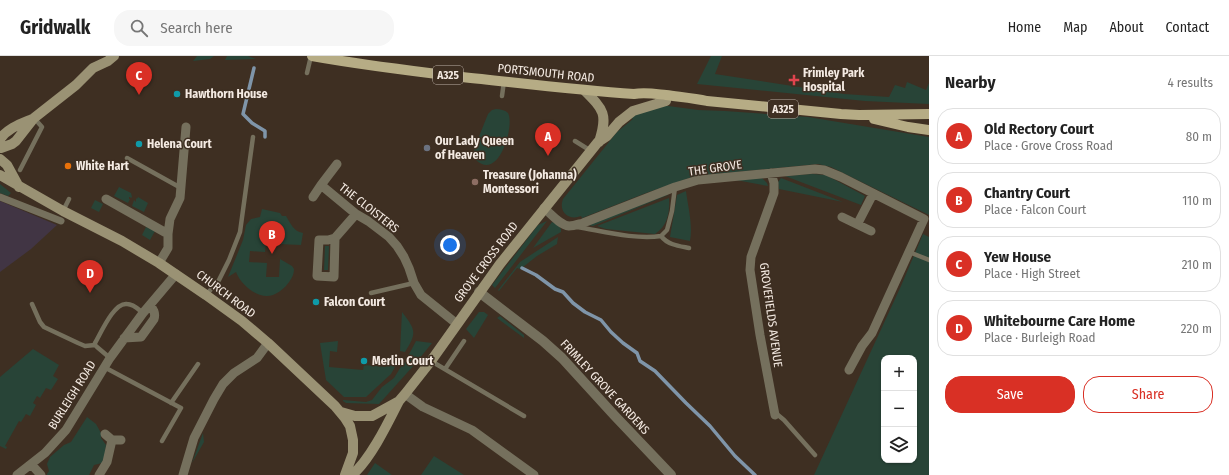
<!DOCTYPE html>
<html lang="en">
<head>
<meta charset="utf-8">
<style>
	:root { --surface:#fff; --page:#f6f6f6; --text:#222; --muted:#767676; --line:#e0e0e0; --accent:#d93025 }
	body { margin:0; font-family:"Fira Sans Condensed",sans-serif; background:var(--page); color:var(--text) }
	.controls { position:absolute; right:12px; bottom:12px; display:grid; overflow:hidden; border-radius:8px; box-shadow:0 1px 3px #0004 }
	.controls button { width:36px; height:36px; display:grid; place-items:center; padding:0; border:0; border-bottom:1px solid var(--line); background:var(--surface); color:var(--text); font:20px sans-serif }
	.you { position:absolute; left:450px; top:189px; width:14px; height:14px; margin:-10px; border:3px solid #fff; border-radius:50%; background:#1a73e8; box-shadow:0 0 0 6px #1a73e833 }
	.badge { display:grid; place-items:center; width:26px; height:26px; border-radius:50%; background:var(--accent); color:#fff; font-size:13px; font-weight:700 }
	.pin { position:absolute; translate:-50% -33px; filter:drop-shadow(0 1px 2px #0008) }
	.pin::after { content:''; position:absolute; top:21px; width:14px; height:12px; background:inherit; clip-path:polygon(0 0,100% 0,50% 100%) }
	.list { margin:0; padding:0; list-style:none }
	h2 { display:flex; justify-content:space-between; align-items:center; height:52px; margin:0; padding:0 16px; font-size:17px }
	h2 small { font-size:13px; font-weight:400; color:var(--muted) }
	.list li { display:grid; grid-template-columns:26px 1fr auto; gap:12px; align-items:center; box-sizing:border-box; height:56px; margin:0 8px 8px; padding:0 8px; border:1px solid var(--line); border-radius:16px }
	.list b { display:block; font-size:15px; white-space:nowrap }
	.list p { margin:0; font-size:13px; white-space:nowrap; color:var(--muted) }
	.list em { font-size:13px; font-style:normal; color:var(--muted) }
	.actions { display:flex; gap:8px; padding:12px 16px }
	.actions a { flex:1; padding:9px 0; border:1px solid var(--accent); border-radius:16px; text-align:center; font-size:14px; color:var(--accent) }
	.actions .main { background:var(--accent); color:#fff }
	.icon { flex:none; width:22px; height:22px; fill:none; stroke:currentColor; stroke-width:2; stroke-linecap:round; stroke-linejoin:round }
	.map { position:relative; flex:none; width:929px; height:419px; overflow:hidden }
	header { display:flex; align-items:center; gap:24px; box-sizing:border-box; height:56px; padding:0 20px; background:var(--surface); border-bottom:1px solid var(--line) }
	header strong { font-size:19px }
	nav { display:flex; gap:22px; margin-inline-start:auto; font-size:14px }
	.search { width:280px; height:36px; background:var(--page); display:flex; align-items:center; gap:10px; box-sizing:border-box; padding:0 14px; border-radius:16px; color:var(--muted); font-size:15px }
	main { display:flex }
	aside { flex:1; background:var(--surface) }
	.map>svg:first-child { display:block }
</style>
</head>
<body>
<header>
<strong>Gridwalk</strong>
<div class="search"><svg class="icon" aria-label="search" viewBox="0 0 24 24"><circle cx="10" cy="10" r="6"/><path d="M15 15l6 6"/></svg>Search here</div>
<nav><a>Home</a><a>Map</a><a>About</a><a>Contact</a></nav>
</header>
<main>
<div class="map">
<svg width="929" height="419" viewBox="0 0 929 419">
	<rect width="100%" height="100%" fill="#3e2f22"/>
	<path fill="#413544" d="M0,145L57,169L31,193L0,216Z"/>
	<path fill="#284437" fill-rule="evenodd" d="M197,0H214L210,3L193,5Z
		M227,0H248L256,3L225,4Z
		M711,0H722L715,18L844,38L889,41L895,29L905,32L907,26L926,34L929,27V48L865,45L697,28Z
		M661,49L698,54L725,55L808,61L929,81V159L831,111L818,108L695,120L646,137L582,162L581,160C569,165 558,156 563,143L617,76L633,63L630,61Z
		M496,53C500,53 505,54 508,57C515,69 499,126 476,104L474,93L488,58L492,54Z
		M812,118L826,119L865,140L861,149L785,120Z
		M762,122L767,127L768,130L736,124Z
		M781,122L843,146L779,133L778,126Z
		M0,128L11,137L8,140L0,137Z
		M119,131L131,137L132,141L131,142L130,141H129V143H130L128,147L114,140Z
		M686,135C688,151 693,169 690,185L670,181L677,139Z
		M667,137L668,139L593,170L588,169Z
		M138,141L148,147L144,156L132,150L134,144L136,146V142L137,143Z
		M669,142C670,155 668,170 655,178L606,173L597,170Z
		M95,144L103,148L99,156L91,152Z
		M262,153L280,157L282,160H286C291,168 293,175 303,177L301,189L278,188L279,177L267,176L265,196L250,195L249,206L267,207L266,221H279L280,203L292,210L294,213C294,220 290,225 286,230C282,234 278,237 273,239C258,244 241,229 236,216L228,221L243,184L246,169L251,163L260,161Z
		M547,165L495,232L492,229L538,169Z
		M552,166L557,168L561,173V176L533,192Z
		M146,171L155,175L150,184L142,179Z
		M923,178L929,181V419H814L901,230ZM884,302H914V404H884Z
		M558,181L557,188L537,200L523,211H522L520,213L517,212L499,235L498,234L520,206Z
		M325,190H329L328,214H324Z
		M402,256C416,274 417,277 405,296L400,295Z
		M479,256H484L488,259L474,282L466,273Z
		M500,260L524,279V282L497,262Z
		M338,285L337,296L330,295L329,311L363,314L364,309L386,311L388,302L395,311L391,318L366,341H344L326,324L320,287Z
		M416,285L432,287L415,308L379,348L346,347L343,345V344L366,346L372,344L382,331L394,322L402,309L405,306Z
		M33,293L59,309L53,320L58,323L51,334L46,332L40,342L37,340L33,347L36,349L30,360L26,358L21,366L19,365L5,390L7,391L6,393L0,390V321Z
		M87,361L96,368L101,377V382L106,389L105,399L102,407L94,409L89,419H47V418L49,415L47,408L50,401L64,389L71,386Z
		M203,377L204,386L192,407Z
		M434,400L464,419H421Z
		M375,407L392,419H367Z"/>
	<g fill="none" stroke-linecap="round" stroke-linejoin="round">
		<path stroke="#7f95a9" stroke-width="3.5" d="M254,12L243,58L252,67L265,75V81
			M522,212L536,219L555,233L563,236L573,247L585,256L601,264L611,276L623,287L637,297L640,305L655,315L686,347L710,370L735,400L755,419"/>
		<path stroke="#75705d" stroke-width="4.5" d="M307,17L311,0
			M502,40L504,25
			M575,85L591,95
			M127,102L181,132
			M20,114L42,71L34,62
			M63,155L69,143
			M577,171C602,175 635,184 661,180L667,174L672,155L675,131
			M661,180C668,189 679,190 689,192
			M909,196L929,204
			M371,237L414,227
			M206,239L219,224L229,204L240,176L253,81
			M32,248L40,266L44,271L78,287L85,290L95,289
			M95,289V287C101,277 114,246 127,248C134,248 139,254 143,257
			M95,289L97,291L110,302
			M431,305L524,360
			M104,311L181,352L162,385
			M445,313L464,285
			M171,347L198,308
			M775,359H778L784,364L815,399"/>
		<path stroke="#75705d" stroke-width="7" d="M0,141L61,165"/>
		<path stroke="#75705d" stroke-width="9" d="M337,108L321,129L356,158L368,165L389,181L397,190L404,201L409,212L414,227L421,239L457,268
			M771,117L774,127V137L751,201L750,214L760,279L775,359
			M313,141L321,129
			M106,143L168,178
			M544,152C551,158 560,169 569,170C574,170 579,168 583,167L675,131L698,124L815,113L824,114L841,121L924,163L872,277L862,290L849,314
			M842,161L871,175
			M858,167L873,138
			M335,182L334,221L317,220L319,184H328L335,182L356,158
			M159,207L168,192V178L170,163L180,142L186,71
			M124,282L141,281L154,263C156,257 153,253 150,249
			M405,338L423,351L472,374L534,419
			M105,378L112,384H121
			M31,408L41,419
			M17,419L45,397L66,374L110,302L143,257L176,218
			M99,419L107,406L112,384
			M183,419L194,382L214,343L223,328L234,317L257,302L268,287"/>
		<path stroke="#75705d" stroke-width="10" d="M479,236L543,285L562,302L614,359L671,419"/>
		<path stroke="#9a9274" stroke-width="10" d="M584,34C604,54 608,58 599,86
			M0,83C8,72 20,68 32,63
			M1,92L12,88L16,85L34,62L76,29L93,12L108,5L114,0
			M0,103L7,109L19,131
			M0,119L63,155L122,185L159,207L206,239L242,265L268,287L335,350L345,362L350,370L353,384V397L345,419
			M341,356L355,360H372L383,354L399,345L405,338L431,305L500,208L598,86L607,80L619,66L633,55L666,45
			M352,419C370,404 388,367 399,345"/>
		<path stroke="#b6ac85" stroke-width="10" d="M312,0C362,9 412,15 462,21C520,27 577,34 634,38C645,36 656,38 666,39C680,41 694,42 707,45L841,58L859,59L929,58
			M874,63L908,71L929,74"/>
	</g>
	<path fill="#e0444e" stroke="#3e2f22" stroke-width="1.5" d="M792 18h4v4h4v4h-4v4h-4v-4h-4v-4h4z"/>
	<g fill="#0f9aa8" stroke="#3e2f22" stroke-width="1.5">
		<circle cx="177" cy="38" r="4"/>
		<circle cx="139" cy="88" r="4"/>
		<circle cx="316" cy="246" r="4"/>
		<circle cx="364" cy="305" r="4"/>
	</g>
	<circle fill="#6b7280" stroke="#3e2f22" stroke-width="1.5" cx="427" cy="92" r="4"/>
	<circle fill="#e8710a" stroke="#3e2f22" stroke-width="1.5" cx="68" cy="110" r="4"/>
	<circle fill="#8d6e63" stroke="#3e2f22" stroke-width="1.5" cx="475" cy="126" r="4"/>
	<g text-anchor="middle" stroke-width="3" stroke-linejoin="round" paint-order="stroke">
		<g fill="#3e2f22" stroke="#bdb2a8" stroke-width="1">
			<rect x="433" y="10" width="30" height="18" rx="3"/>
			<rect x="768" y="44" width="30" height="18" rx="3"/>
		</g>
		<g font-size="11" font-weight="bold" fill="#f4eae2">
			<text x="448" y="23">A325</text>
			<text x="783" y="57">A325</text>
		</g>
		<g font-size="12" fill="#f4eae2" stroke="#3e2f22">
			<text transform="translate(546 17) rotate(6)" y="4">PORTSMOUTH ROAD</text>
			<text transform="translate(715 112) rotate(-8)" y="4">THE GROVE</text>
			<text transform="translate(369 152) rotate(38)" y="4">THE CLOISTERS</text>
			<text transform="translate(486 206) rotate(-53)" y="4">GROVE CROSS ROAD</text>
			<text transform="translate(226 238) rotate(37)" y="4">CHURCH ROAD</text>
			<text transform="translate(771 259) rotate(82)" y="4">GROVEFIELDS AVENUE</text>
			<text transform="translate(605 331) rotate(47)" y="4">FRIMLEY GROVE GARDENS</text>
			<text transform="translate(72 339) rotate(-58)" y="4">BURLEIGH ROAD</text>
		</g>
		<g font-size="12" font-weight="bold" fill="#f4eae2" stroke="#3e2f22" text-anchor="start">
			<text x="803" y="21">Frimley Park<tspan x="803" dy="14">Hospital</tspan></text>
			<text x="185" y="42">Hawthorn House</text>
			<text x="435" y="89">Our Lady Queen<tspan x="435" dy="14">of Heaven</tspan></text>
			<text x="147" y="92">Helena Court</text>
			<text x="76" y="114">White Hart</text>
			<text x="483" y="123">Treasure (Johanna)<tspan x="483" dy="14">Montessori</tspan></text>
			<text x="324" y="250">Falcon Court</text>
			<text x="372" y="309">Merlin Court</text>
		</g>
	</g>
</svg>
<div class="controls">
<button>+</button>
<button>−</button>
<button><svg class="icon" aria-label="layers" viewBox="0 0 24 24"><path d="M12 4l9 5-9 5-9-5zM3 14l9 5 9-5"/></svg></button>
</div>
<div class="you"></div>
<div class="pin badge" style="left:548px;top:100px">A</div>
<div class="pin badge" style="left:272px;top:198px">B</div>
<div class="pin badge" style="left:139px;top:39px">C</div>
<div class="pin badge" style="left:90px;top:237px">D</div>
</div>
<aside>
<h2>Nearby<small>4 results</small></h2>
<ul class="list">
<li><span class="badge">A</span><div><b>Old Rectory Court</b><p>Place · Grove Cross Road</p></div><em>80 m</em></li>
<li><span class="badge">B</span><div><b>Chantry Court</b><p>Place · Falcon Court</p></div><em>110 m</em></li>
<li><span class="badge">C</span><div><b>Yew House</b><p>Place · High Street</p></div><em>210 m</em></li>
<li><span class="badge">D</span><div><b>Whitebourne Care Home</b><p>Place · Burleigh Road</p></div><em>220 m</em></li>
</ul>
<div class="actions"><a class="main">Save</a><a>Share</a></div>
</aside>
</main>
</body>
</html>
